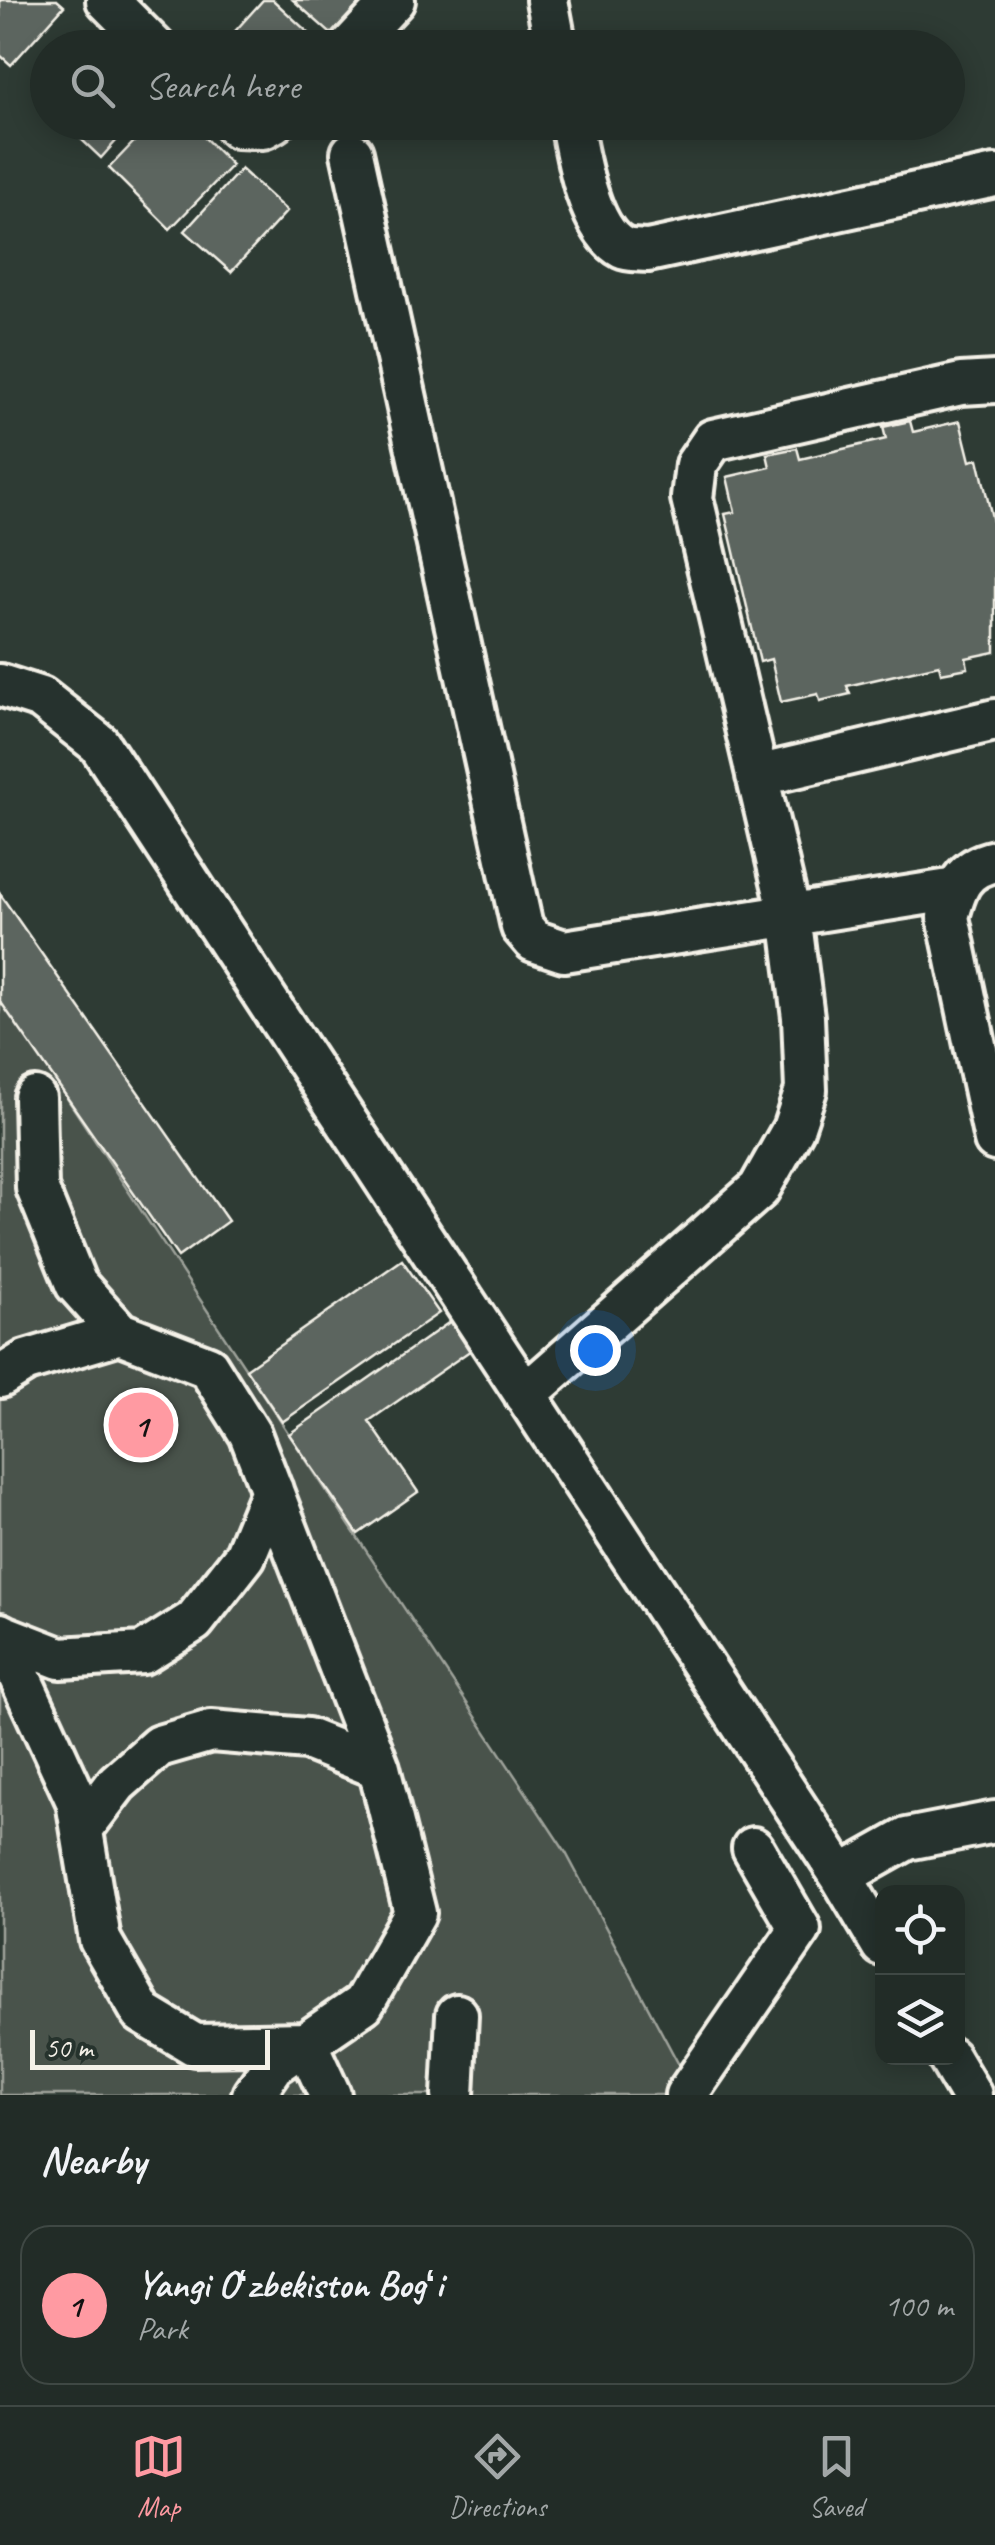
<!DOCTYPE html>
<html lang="en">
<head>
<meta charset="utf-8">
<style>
	:root { --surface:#222c27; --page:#2e3833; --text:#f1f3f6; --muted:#a2a7a7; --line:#3f4844; --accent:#ff9aa2 }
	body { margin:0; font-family:Caveat,sans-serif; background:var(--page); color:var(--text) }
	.controls { position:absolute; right:30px; bottom:30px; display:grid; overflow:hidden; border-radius:20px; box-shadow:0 5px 25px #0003 }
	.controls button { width:90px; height:90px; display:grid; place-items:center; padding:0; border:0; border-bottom:2px solid var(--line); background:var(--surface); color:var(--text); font:50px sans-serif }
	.scale { position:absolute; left:30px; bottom:25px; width:240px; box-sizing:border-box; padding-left:10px; border:5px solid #f4f1e8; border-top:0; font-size:28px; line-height:35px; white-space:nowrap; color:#f4f1e8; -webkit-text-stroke:8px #26332d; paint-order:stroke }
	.you { position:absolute; left:595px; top:1350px; width:35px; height:35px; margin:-25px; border:8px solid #fff; border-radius:50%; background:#1a73e8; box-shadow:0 0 0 15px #1a73e833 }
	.badge { display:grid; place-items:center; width:65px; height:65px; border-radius:50%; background:var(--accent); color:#111; font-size:32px; font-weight:700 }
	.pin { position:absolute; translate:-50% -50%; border:5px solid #fff; box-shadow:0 2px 10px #0006 }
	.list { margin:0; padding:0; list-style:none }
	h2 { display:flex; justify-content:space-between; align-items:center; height:130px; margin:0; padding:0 40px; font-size:42px }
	h2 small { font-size:32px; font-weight:400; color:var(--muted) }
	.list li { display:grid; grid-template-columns:65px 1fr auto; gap:30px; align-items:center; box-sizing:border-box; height:160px; margin:0 20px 20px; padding:0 20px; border:2px solid var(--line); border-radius:30px }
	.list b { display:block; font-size:38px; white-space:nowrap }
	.list p { margin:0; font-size:32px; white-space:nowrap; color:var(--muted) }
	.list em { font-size:32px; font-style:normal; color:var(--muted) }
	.icon { flex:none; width:55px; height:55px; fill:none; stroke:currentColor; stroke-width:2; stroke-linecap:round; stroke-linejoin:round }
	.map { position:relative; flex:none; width:995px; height:2095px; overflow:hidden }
	.search { position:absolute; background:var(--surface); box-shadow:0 5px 25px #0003; left:30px; right:30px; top:30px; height:110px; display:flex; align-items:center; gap:25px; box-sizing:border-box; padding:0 35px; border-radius:55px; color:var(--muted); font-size:38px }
	.sheet { height:310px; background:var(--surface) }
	nav { display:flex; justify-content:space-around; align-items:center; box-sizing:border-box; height:140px; border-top:2px solid var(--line); background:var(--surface); font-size:28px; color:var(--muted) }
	nav a { display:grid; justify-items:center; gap:5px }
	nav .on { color:var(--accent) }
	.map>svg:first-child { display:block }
</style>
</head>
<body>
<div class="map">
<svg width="995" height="2095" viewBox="0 0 995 2095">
	<rect width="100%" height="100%" fill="#2e3b34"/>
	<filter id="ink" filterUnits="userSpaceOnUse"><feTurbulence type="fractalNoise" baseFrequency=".01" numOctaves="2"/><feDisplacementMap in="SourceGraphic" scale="20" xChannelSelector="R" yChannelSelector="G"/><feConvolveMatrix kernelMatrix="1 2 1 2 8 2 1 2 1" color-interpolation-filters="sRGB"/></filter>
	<g filter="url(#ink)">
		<path fill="#48524c" stroke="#9ea29a" stroke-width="2.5" d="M0,997L566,1853L695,2095H0Z"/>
		<path fill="#5c655e" stroke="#f4f1e8" stroke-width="2.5" d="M0,0H57L64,6L11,65L0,55Z
			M263,0H273L325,48H220Z
			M293,0H376L339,41Z
			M101,31L119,48H86Z
			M63,122H133L101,158Z
			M153,122H189L232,165L170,229L109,168Z
			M241,169L287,211L231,272L185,231Z
			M910,421L913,432L960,421L970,461L978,459L995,530V652L966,658L968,668L941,673L939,665L847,686L850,694L820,701L818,694L781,702L771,659L760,662L725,514L735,512L727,477L770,467L767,454L797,448L800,459L886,439L883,427Z
			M0,894L228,1221L178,1257L0,1001Z
			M402,1260L439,1313L282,1422L246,1369Z
			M454,1319L474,1348L369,1421L418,1492L358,1534L289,1434Z"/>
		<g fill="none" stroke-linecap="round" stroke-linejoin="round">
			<g stroke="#f4f1e8" stroke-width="48">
				<path id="minor" d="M107,0L155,48
					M547,0L556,48
					M349,48L394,0
					M232,122L237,127L263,128L274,122
					M571,122C577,156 589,231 623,248C629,251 641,250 648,251L995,176
					M352,153L522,927L534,941L564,951L956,889
					M0,685L41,698L99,744L841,1876L882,1945
					M757,776L995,720
					M995,861C962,868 956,887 948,917L995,1140
					M35,1098L37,1188L76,1284L120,1333L208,1367L250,1434L379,1768L415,1913L363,2004L274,2065L253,2095
					M0,1377L26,1361L120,1333
					M525,1395L759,1189L793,1129L806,1090L803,1017L790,915L692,498L696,465L713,440L961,384L995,382
					M0,1634L77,1801L100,1940L142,2013L195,2045L306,2043L330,2095
					M1,1635L60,1658L143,1653L194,1621L245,1556L272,1490
					M82,1829L117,1783L159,1746L211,1731L307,1739L379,1768
					M841,1876L907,1839L995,1822
					M949,2058L971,2095
					M453,2095L457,2015
					M686,2095L800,1929L753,1848"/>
			</g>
			<use href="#minor" stroke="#26332d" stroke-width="40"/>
		</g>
	</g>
</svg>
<div class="controls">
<button><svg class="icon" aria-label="locate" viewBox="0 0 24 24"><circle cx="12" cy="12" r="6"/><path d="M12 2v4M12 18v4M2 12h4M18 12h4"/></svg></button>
<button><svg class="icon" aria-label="layers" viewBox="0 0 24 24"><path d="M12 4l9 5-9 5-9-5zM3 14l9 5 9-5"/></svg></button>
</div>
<div class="scale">50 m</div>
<div class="you"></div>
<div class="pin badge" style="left:141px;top:1425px">1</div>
<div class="search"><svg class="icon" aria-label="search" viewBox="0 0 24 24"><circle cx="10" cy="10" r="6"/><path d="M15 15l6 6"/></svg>Search here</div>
</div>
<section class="sheet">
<h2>Nearby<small></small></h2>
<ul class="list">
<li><span class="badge">1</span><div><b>Yangi Oʻzbekiston Bogʻi</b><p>Park</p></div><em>100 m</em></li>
</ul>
</section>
<nav>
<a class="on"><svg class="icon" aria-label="map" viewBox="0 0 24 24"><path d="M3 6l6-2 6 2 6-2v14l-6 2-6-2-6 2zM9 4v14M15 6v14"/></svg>Map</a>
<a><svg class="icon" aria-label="directions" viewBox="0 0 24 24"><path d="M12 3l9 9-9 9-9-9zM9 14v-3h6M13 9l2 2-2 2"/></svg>Directions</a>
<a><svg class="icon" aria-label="saved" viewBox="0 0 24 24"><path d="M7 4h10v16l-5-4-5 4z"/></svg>Saved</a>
</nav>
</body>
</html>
